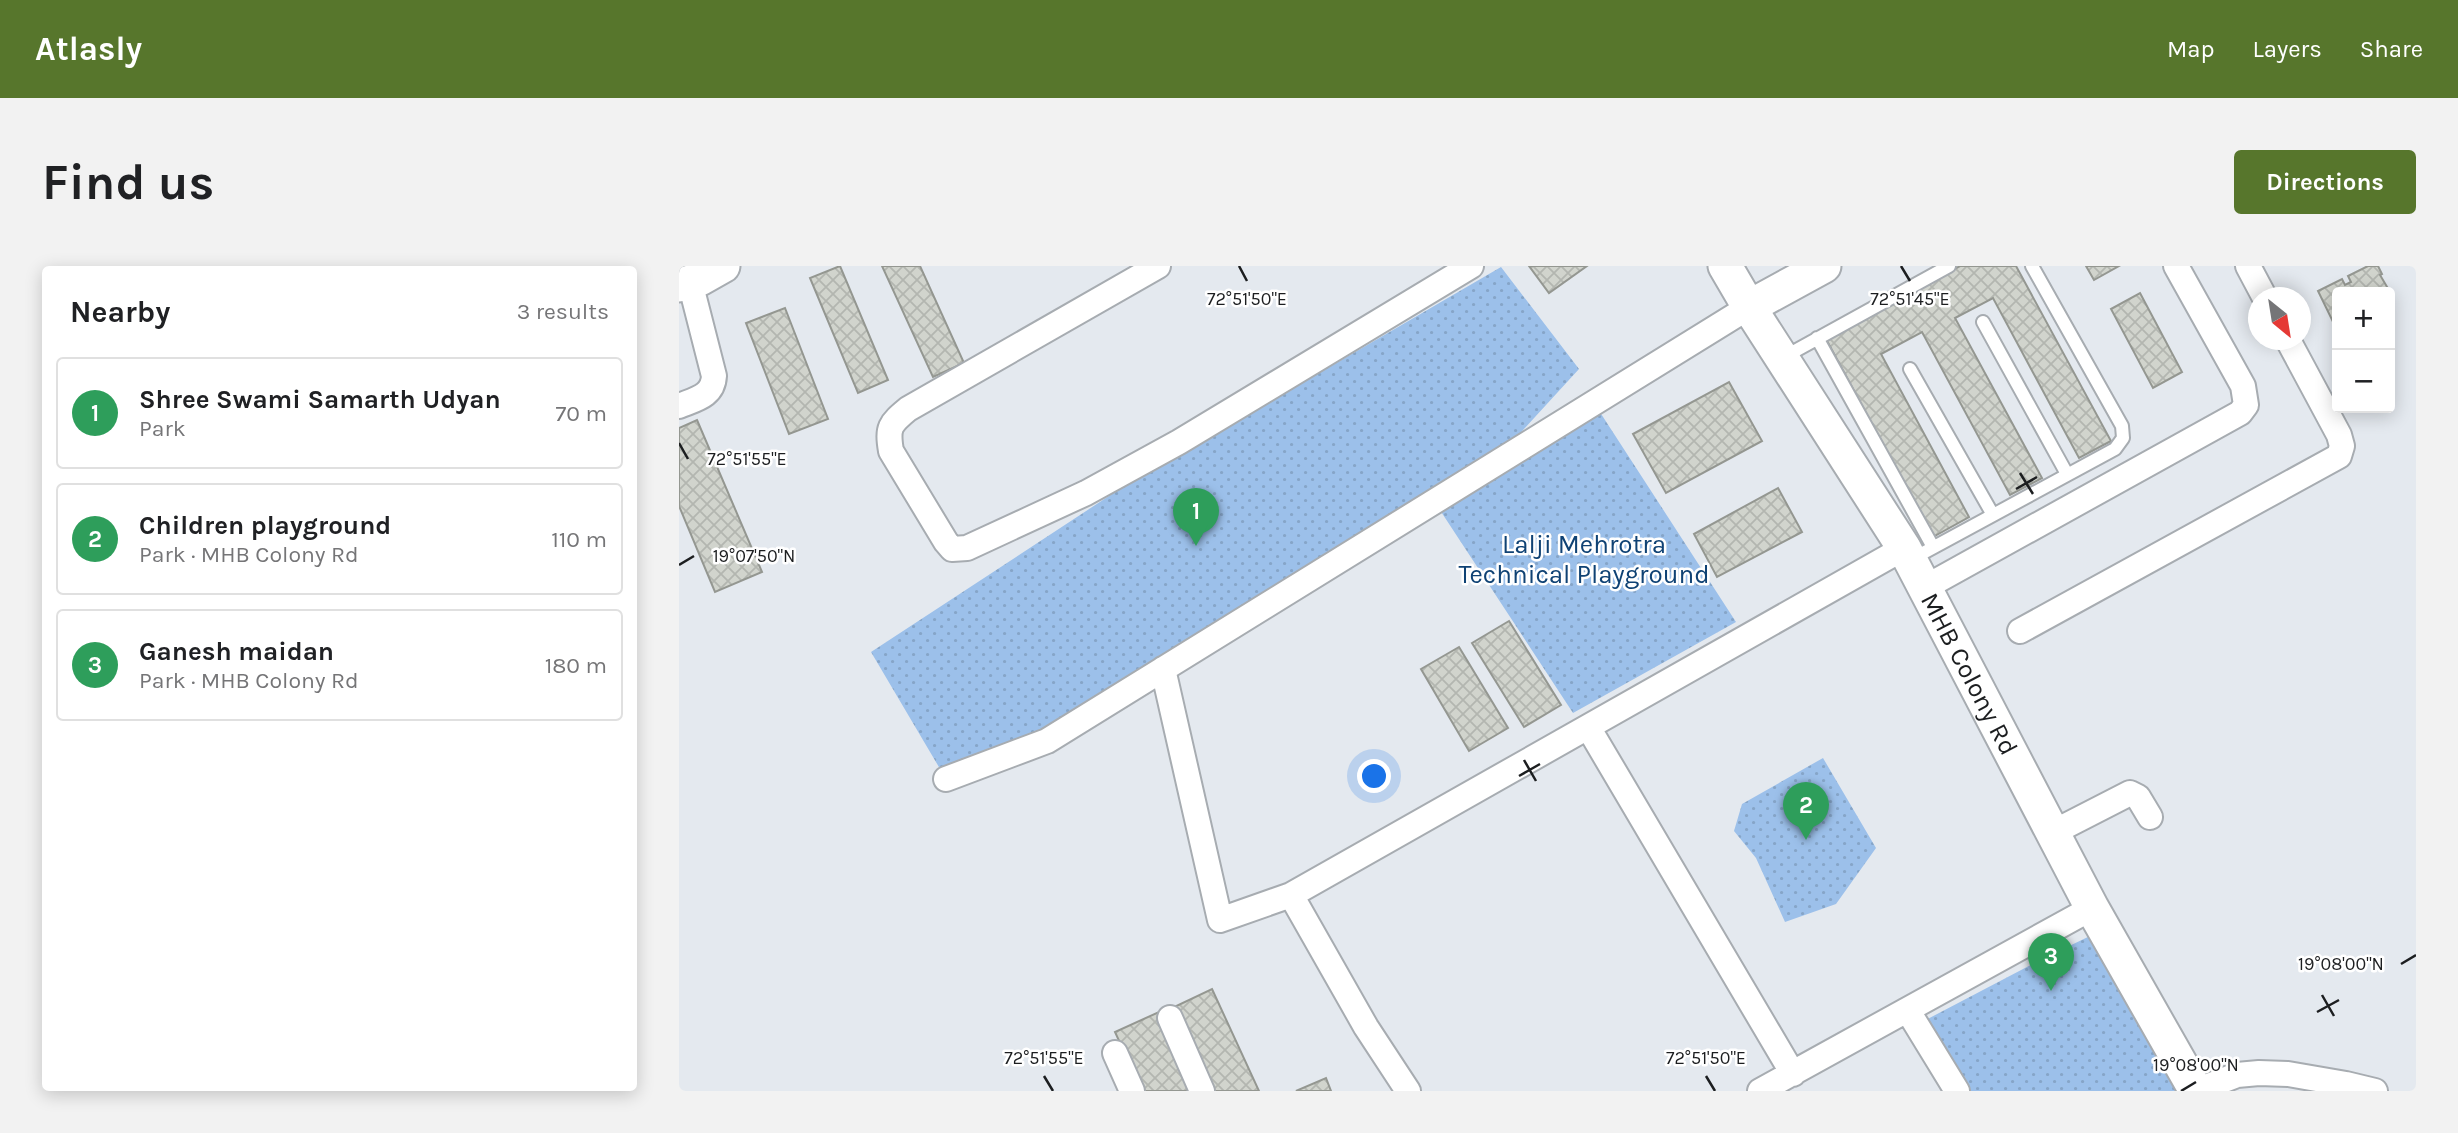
<!DOCTYPE html>
<html lang="en">
<head>
<meta charset="utf-8">
<style>
	:root { --surface:#fff; --page:#f2f2f2; --text:#202124; --muted:#757577; --line:#e0e0e0; --accent:#57762c }
	body { margin:0; font-family:Karla,sans-serif; background:var(--page); color:var(--text) }
	.controls { position:absolute; right:21px; top:21px; display:grid; overflow:hidden; border-radius:7px; box-shadow:0 4px 18px #0003 }
	.controls button { width:63px; height:63px; display:grid; place-items:center; padding:0; border:0; border-bottom:2px solid var(--line); background:var(--surface); color:var(--text); font:35px sans-serif }
	.compass { position:absolute; left:1569px; top:21px; width:63px; height:63px; border-radius:50%; background:var(--surface); box-shadow:0 4px 18px #0003; rotate:150deg }
	.you { position:absolute; left:696px; top:511px; width:24px; height:24px; margin:-18px; border:5px solid #fff; border-radius:50%; background:#1a73e8; box-shadow:0 0 0 10px #1a73e833 }
	.badge { display:grid; place-items:center; width:46px; height:46px; border-radius:50%; background:var(--accent); color:#fff; font-size:23px; font-weight:700 }
	.pin { position:absolute; translate:-50% -58px; filter:drop-shadow(0 2px 4px #0008) }
	.pin::after { content:''; position:absolute; top:37px; width:24px; height:21px; background:inherit; clip-path:polygon(0 0,100% 0,50% 100%) }
	.list { margin:0; padding:0; list-style:none }
	h2 { display:flex; justify-content:space-between; align-items:center; height:91px; margin:0; padding:0 28px; font-size:30px }
	h2 small { font-size:23px; font-weight:400; color:var(--muted) }
	.list li { display:grid; grid-template-columns:46px 1fr auto; gap:21px; align-items:center; box-sizing:border-box; height:112px; margin:0 14px 14px; padding:0 14px; border:2px solid var(--line); border-radius:7px }
	.list b { display:block; font-size:26px; white-space:nowrap }
	.list p { margin:0; font-size:23px; white-space:nowrap; color:var(--muted) }
	.list em { font-size:23px; font-style:normal; color:var(--muted) }
	.map { position:relative; flex:none; width:1737px; height:825px; overflow:hidden; border-radius:7px }
	header { display:flex; align-items:center; gap:42px; box-sizing:border-box; height:98px; padding:0 35px; background:var(--accent); color:#fff }
	header strong { font-size:33px }
	nav { display:flex; gap:38px; margin-inline-start:auto; font-size:24px }
	.intro { display:flex; align-items:center; justify-content:space-between; box-sizing:border-box; height:168px; padding:0 42px }
	h1 { margin:0; font-size:49px }
	.button { padding:18px 32px; border-radius:7px; background:var(--accent); color:#fff; font-size:24px; font-weight:700 }
	main { display:flex; gap:42px; padding:0 42px }
	aside { flex:1; background:var(--surface); border-radius:7px; box-shadow:0 4px 18px #0003 }
	.map>svg:first-child { display:block }
</style>
</head>
<body>
<header>
<strong>Atlasly</strong>
<nav><a>Map</a><a>Layers</a><a>Share</a></nav>
</header>
<div class="intro"><h1>Find us</h1><a class="button">Directions</a></div>
<main>
<aside>
<h2>Nearby<small>3 results</small></h2>
<ul class="list">
<li><span class="badge" style="background:#2e9e5b">1</span><div><b>Shree Swami Samarth Udyan</b><p>Park</p></div><em>70 m</em></li>
<li><span class="badge" style="background:#2e9e5b">2</span><div><b>Children playground</b><p>Park · MHB Colony Rd</p></div><em>110 m</em></li>
<li><span class="badge" style="background:#2e9e5b">3</span><div><b>Ganesh maidan</b><p>Park · MHB Colony Rd</p></div><em>180 m</em></li>
</ul>
</aside>
<div class="map">
<svg width="1737" height="825" viewBox="0 0 1737 825">
	<defs>
		<pattern id="park-dots" width="8" height="8" patternUnits="userSpaceOnUse" patternTransform="scale(1.75)"><rect width="8" height="8" fill="#9cc0ea"/><path d="M2 2h.1M6 6h.1" fill="none" stroke="#86a5c8" stroke-width="1.8" stroke-linecap="round"/></pattern>
		<pattern id="building-cross-hatch" width="8" height="8" patternUnits="userSpaceOnUse" patternTransform="scale(1.75)"><rect width="8" height="8" fill="#d1d4cd"/><path d="M0 0l8 8M0 8l8-8" fill="none" stroke="#b3b6b0"/></pattern>
	</defs>
	<rect width="100%" height="100%" fill="#e4e9ef"/>
	<path fill="url(#park-dots)" d="M822,1L900,103L813,198L915,137L1057,356L894,447L755,235L407,442L267,513L192,386L491,190L611,124Z
		M1144,492L1197,582L1157,638L1106,656L1077,592L1055,565L1063,538Z
		M1411,670L1500,825H1289L1241,757L1361,694Z"/>
	<path fill="url(#building-cross-hatch)" stroke="#949791" stroke-width="2" d="M161,0L209,114L179,127L131,12Z
		M203,0H241L285,97L254,111Z
		M850,0H908L870,27Z
		M1281,0H1337L1432,175L1400,192L1314,32L1276,52L1363,212L1331,229L1243,66L1202,88L1290,251L1254,271L1147,73Z
		M1407,0H1440L1415,14Z
		M1689,0H1699L1703,8L1701,9L1714,31L1711,33V26H1658V59L1656,60L1639,25L1663,13L1666,19L1672,16L1669,10Z
		M1461,27L1503,106L1474,122L1432,43Z
		M106,42L149,153L110,168L67,57Z
		M1050,116L1083,175L987,227L954,168Z
		M18,154L83,306L36,326L0,240V162Z
		M1099,222L1123,266L1038,311L1015,268Z
		M830,355L882,439L845,461L793,377Z
		M780,381L829,462L790,485L742,403Z
		M533,723L580,825H529L491,743Z
		M480,746L515,825H463L436,766Z
		M647,812L652,825H617Z"/>
	<g fill="none" stroke-linecap="round" stroke-linejoin="round">
		<g stroke="#a7acb1" stroke-width="16">
			<path id="lane" d="M1304,56L1388,208
				M1138,72L1254,281
				M1105,91L1270,0
				M1231,103L1314,249
				M1233,293L1436,183L1444,172L1443,160L1353,0"/>
		</g>
		<g stroke="#a7acb1" stroke-width="28">
			<path id="street" d="M479,0L229,143C211,158 208,161 212,185L267,276L273,283L288,282L407,227L500,176L792,0
				M1569,0L1586,32
				M0,140C17,133 34,130 35,110L11,16
				M1245,322L1561,147L1567,139L1564,120L1497,0
				M1341,365L1660,190L1663,180L1660,169L1609,74
				M484,403L541,654L612,629L1225,282
				M909,461L1114,808
				M267,513L368,475L1070,41
				M1373,567L1451,527L1459,531L1471,551
				M612,629L687,761L729,825
				M1229,745L1278,825
				M491,752L523,825
				M436,787L453,825
				M1081,825L1413,642
				M1517,825L1558,809L1580,807L1609,808L1667,818L1696,825"/>
		</g>
		<g stroke="#a7acb1" stroke-width="37">
			<g id="secondary">
				<path id="s1" d="M1046,0L1070,41L1225,282L1413,642L1517,825"/>
				<path d="M0,19L21,13L44,0"/>
				<path d="M1070,41L1145,0"/>
			</g>
		</g>
		<use href="#lane" stroke="#fff" stroke-width="12"/>
		<use href="#street" stroke="#fff" stroke-width="24"/>
		<use href="#secondary" stroke="#fff" stroke-width="33"/>
	</g>
	<path fill="none" stroke="#1c1e20" stroke-width="2.5" d="M560,0L568,15M1222,0L1231,15M0,177L9,193M1341,207L1354,228M1337,223L1358,211M0,299L15,290M845,494L857,515M840,510L861,498M1722,698L1737,689M1643,729L1655,750M1638,746L1660,734M365,810L374,825M1027,810L1036,825M1502,825L1517,816"/>
	<g text-anchor="middle" stroke-width="5" stroke-linejoin="round" paint-order="stroke">
		<g font-size="26" fill="#0f4274" stroke="#fff">
			<text x="905" y="287">Lalji Mehrotra<tspan x="905" dy="30">Technical Playground</tspan></text>
		</g>
		<g font-size="26" fill="#1c1e20" stroke="#fff">
			<text dy="9" stroke="none"><textPath href="#s1" startOffset="476">MHB Colony Rd</textPath></text>
		</g>
	</g>
	<g font-size="18" text-anchor="middle" fill="#1c1e20" stroke="#fff" stroke-width="5" stroke-linejoin="round" paint-order="stroke">
		<text x="568" y="39">72°51'50"E</text>
		<text x="1231" y="39">72°51'45"E</text>
		<text x="68" y="199">72°51'55"E</text>
		<text x="75" y="296">19°07'50"N</text>
		<text x="1662" y="704">19°08'00"N</text>
		<text x="365" y="798">72°51'55"E</text>
		<text x="1027" y="798">72°51'50"E</text>
		<text x="1517" y="805">19°08'00"N</text>
	</g>
</svg>
<div class="controls">
<button>+</button>
<button>−</button>
</div>
<svg class="compass" viewBox="-18 -18 36 36"><path d="M0-13l5 13h-10z" fill="#e53935"/><path d="M0 13l5-13h-10z" fill="#757577"/></svg>
<div class="you"></div>
<div class="pin badge" style="left:517px;top:280px;background:#2e9e5b">1</div>
<div class="pin badge" style="left:1127px;top:574px;background:#2e9e5b">2</div>
<div class="pin badge" style="left:1372px;top:725px;background:#2e9e5b">3</div>
</div>
</main>
</body>
</html>
